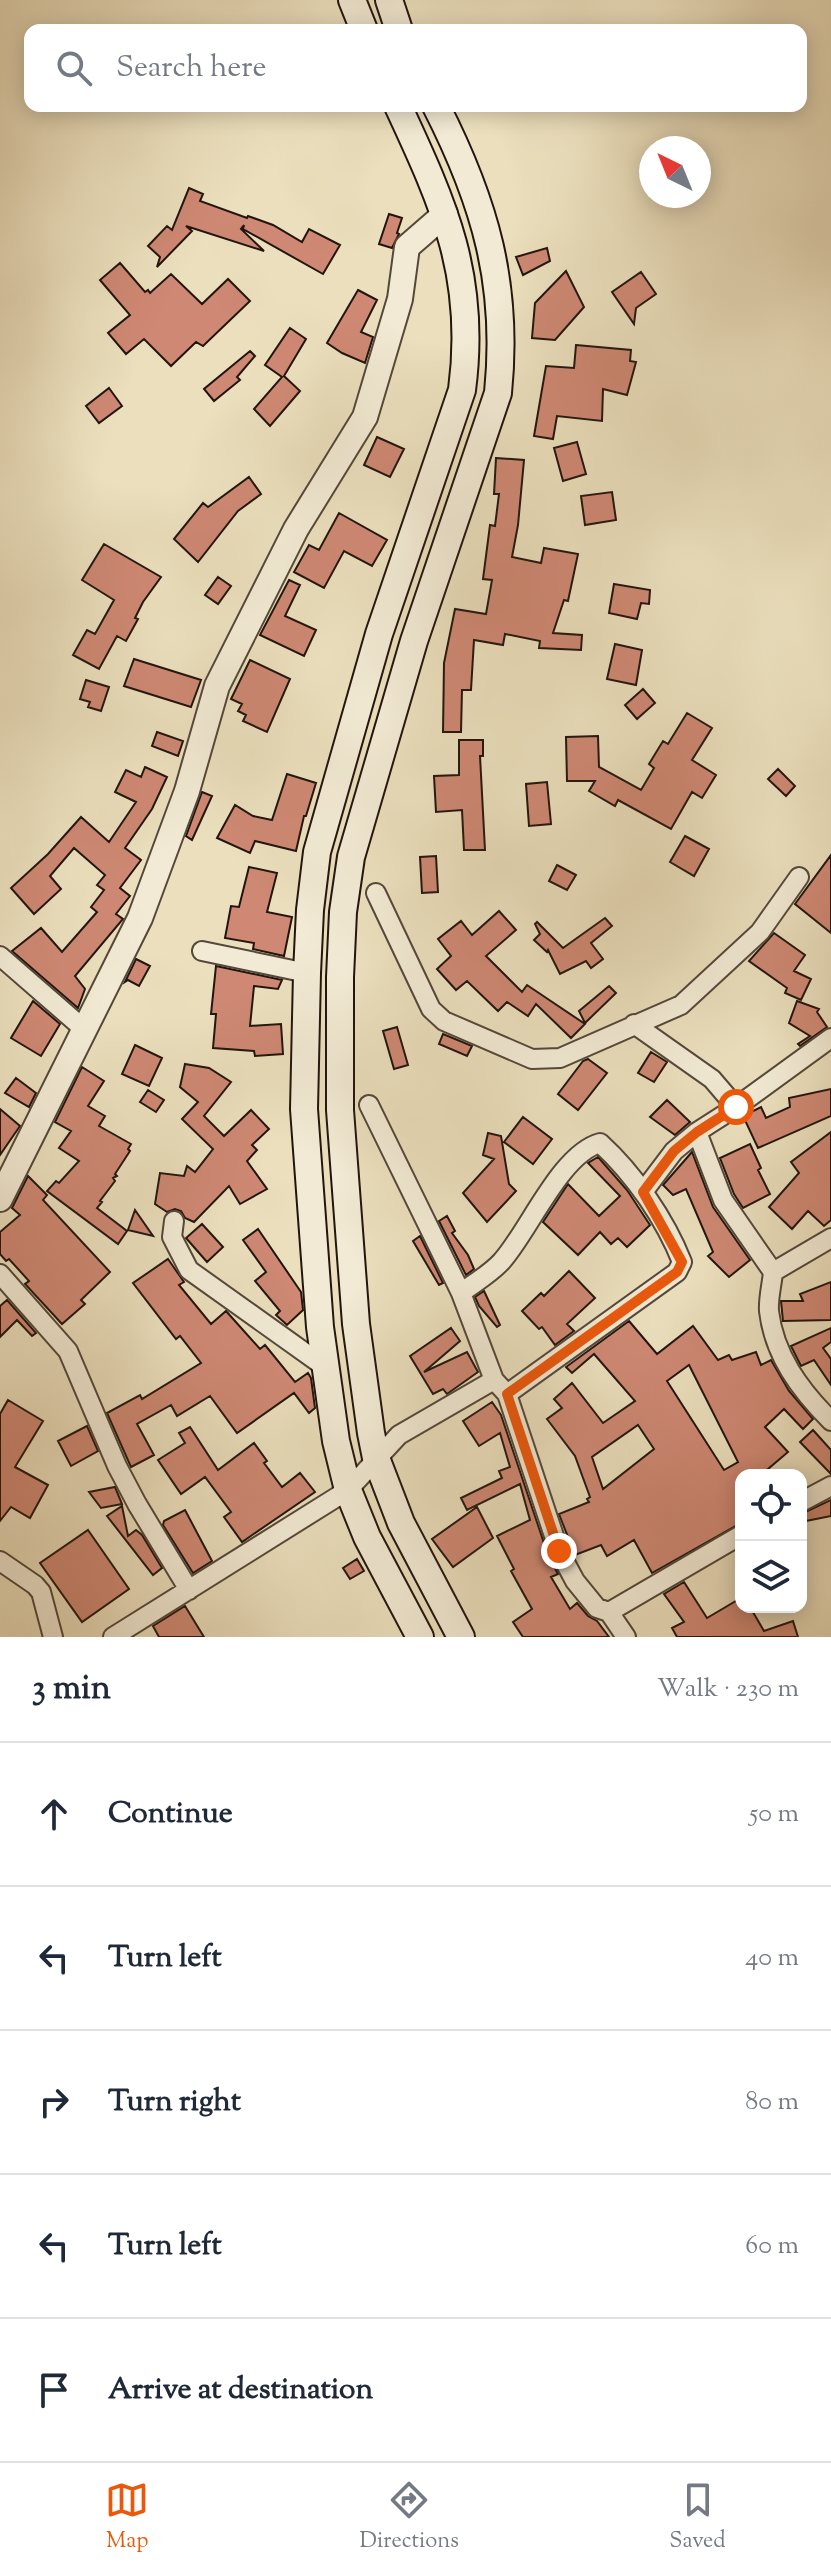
<!DOCTYPE html>
<html lang="en">
<head>
<meta charset="utf-8">
<style>
	:root { --surface:#fff; --page:#f2f2f3; --text:#1f2937; --muted:#747a83; --line:#e0e1e3; --accent:#ea580c }
	body { margin:0; font-family:"Sorts Mill Goudy",serif; background:var(--page); color:var(--text) }
	.controls { position:absolute; right:24px; bottom:24px; display:grid; overflow:hidden; border-radius:16px; box-shadow:0 4px 20px #0003 }
	.controls button { width:72px; height:72px; display:grid; place-items:center; padding:0; border:0; border-bottom:2px solid var(--line); background:var(--surface); color:var(--text); font:40px sans-serif }
	.compass { position:absolute; left:639px; top:136px; width:72px; height:72px; border-radius:50%; background:var(--surface); box-shadow:0 4px 20px #0003; rotate:317deg }
	.stop { position:absolute; width:24px; height:24px; margin:-18px; border:6px solid #ea580c; border-radius:50%; background:#fff }
	.stop.end { background:#ea580c; border-color:#fff; box-shadow:0 2px 8px #0008 }
	.list { margin:0; padding:0; list-style:none }
	h2 { display:flex; justify-content:space-between; align-items:center; height:104px; margin:0; padding:0 32px; font-size:34px }
	h2 small { font-size:26px; font-weight:400; color:var(--muted) }
	.list li { display:grid; grid-template-columns:52px 1fr auto; gap:24px; align-items:center; box-sizing:border-box; height:144px; padding:0 32px; border-top:2px solid var(--line) }
	.list b { display:block; font-size:30px; white-space:nowrap }
	.list em { font-size:26px; font-style:normal; color:var(--muted) }
	.icon { flex:none; width:44px; height:44px; fill:none; stroke:currentColor; stroke-width:2; stroke-linecap:round; stroke-linejoin:round }
	.map { position:relative; flex:none; width:831px; height:1637px; overflow:hidden }
	.search { position:absolute; background:var(--surface); box-shadow:0 4px 20px #0003; left:24px; right:24px; top:24px; height:88px; display:flex; align-items:center; gap:20px; box-sizing:border-box; padding:0 28px; border-radius:16px; color:var(--muted); font-size:30px }
	.sheet { height:824px; background:var(--surface) }
	nav { display:flex; justify-content:space-around; align-items:center; box-sizing:border-box; height:112px; border-top:2px solid var(--line); background:var(--surface); font-size:22px; color:var(--muted) }
	nav a { display:grid; justify-items:center; gap:4px }
	nav .on { color:var(--accent) }
	.map>svg:first-child { display:block }
</style>
</head>
<body>
<div class="map">
<svg width="831" height="1637" viewBox="0 0 831 1637">
	<rect width="100%" height="100%" fill="#ebdfbd"/>
	<filter id="stains"><feTurbulence type="fractalNoise" baseFrequency=".0025" numOctaves="4"/><feColorMatrix values="0 0 0 0 .2 0 0 0 0 .09 0 0 0 0 .02 0 0 0 .5 -.17"/></filter>
	<radialGradient id="worn" r=".72"><stop offset=".6" stop-color="#630" stop-opacity="0"/><stop offset="1" stop-color="#630" stop-opacity=".3"/></radialGradient>
	<path fill="#ce8873" stroke="#22150f" stroke-width="2" fill-rule="evenodd" d="M189,188L203,194L200,201L247,218L248,216L273,225L302,242L309,229L340,245L323,274L243,229L244,225L241,229L264,251L186,226L192,231L157,267L160,257L148,246L167,226L172,230Z
		M389,214L402,218L397,233L399,234L392,248L379,244Z
		M547,248L550,261L523,275L516,257Z
		M120,263L145,292L148,290L150,293L171,274L202,304L228,279L250,301L203,346L196,342L171,366L144,339L126,354L108,333L130,315L100,280Z
		M566,271L584,307L555,340L532,338L535,303Z
		M641,272L656,294L636,308L634,324L612,292Z
		M358,290L377,300L361,332L373,337L365,363L342,353L327,343Z
		M290,328L306,339L284,376L300,391L270,426L254,409L282,377L265,365Z
		M576,345L631,350L630,361L636,362L627,395L603,389L602,421L557,416L553,439L534,436L546,366L574,368Z
		M250,351L255,356L237,377L240,380L214,401L204,389Z
		M109,388L122,406L99,423L86,406Z
		M377,437L404,449L390,477L364,465Z
		M577,442L586,474L563,481L554,448Z
		M496,458L524,460L518,525L512,557L541,563L544,548L578,554L568,601L564,600L553,633L582,635L581,650L539,648L540,641L505,634L503,645L474,640L471,690H462L461,732H443L444,663L455,609L486,614L492,580L483,579L490,525L495,526L499,494H494Z
		M249,477L261,494L238,511L198,562L174,539L203,503L208,507Z
		M612,492L616,520L585,525L581,496Z
		M339,513L387,540L372,566L344,551L324,588L294,572L309,545L319,550Z
		M104,544L161,577L143,602L135,618L138,619L126,641L117,636L99,669L73,655L87,630L95,634L114,600L82,580Z
		M218,577L231,586L218,604L205,595Z
		M289,580L300,585L285,616L316,630L304,656L260,635Z
		M614,584L650,590L649,604L641,603L637,619L609,613Z
		M615,644L642,650L636,685L607,679Z
		M134,659L201,680L191,707L124,686Z
		M250,660L290,679L267,732L243,721L246,715L238,711L242,704L231,699Z
		M86,680L109,687L101,711L88,707L90,702L80,699Z
		M643,689L655,703L637,719L625,705Z
		M687,713L712,728L692,760L716,775L702,798L692,792L671,829L618,800L615,806L589,791L595,781H567L566,737L598,736L599,767L641,790L654,768L649,764L663,741L668,744Z
		M157,732L183,741L178,756L152,746Z
		M459,740H483V756H480L485,850H464L462,810L436,812L434,776L459,775Z
		M145,767L167,777L152,809L125,848L141,860L120,888L130,896L116,914L123,919L75,976L85,989L78,1008L12,951L41,928L62,952L97,912L91,907L104,890L97,885L105,875L74,848L50,876L61,889L34,914L11,888L48,854L81,817L109,842L136,802L115,792L126,770L141,777Z
		M778,769L795,786L786,796L768,779Z
		M287,774L316,783L306,816H304L296,851L255,841L250,853L217,838L235,805L253,816L272,820Z
		M547,782L551,824L529,826L526,784Z
		M202,792L212,796L192,840L186,836Z
		M685,836L709,849L694,876L670,862Z
		M831,855V933L795,904Z
		M436,856L438,892L422,893L420,857Z
		M557,865L576,875L567,890L549,881Z
		M249,867L277,873L267,912L292,917L284,956L253,949L254,943L225,938L231,906L239,907Z
		M499,911L516,930L486,956L522,992L527,985L585,1024L571,1038L536,1004L528,1016L507,1002L498,1011L467,981L456,990L437,969L451,956L438,939L461,921L472,935Z
		M605,918L612,926L591,943L603,959L591,968L586,961L560,974L548,950L547,952L534,940L540,934L535,924L537,922L563,948Z
		M774,933L805,955L794,971L811,979L801,1000L785,993L787,988L749,961Z
		M136,959L150,966L139,986L128,980L125,982Z
		M216,966L282,980L278,989L254,986L250,1026L281,1024L283,1054L255,1056L254,1051L213,1048L216,1014H211Z
		M609,986L616,993L585,1023L579,1011Z
		M33,1001L60,1024L41,1056L11,1038Z
		M797,1001L819,1009L817,1012L827,1027L800,1046L798,1044L810,1036L789,1023Z
		M397,1027L408,1065L394,1069L383,1031Z
		M443,1034L472,1046L467,1056L439,1044Z
		M135,1045L162,1058L149,1086L122,1074Z
		M651,1052L667,1062L654,1082L638,1073Z
		M588,1059L607,1073L578,1110L558,1094L583,1061Z
		M185,1064L209,1068L231,1082L204,1116L224,1136L251,1110L269,1129L252,1145L257,1150L247,1161L267,1189L240,1204L229,1186L194,1222L185,1218L181,1211L175,1209L167,1212L155,1204L160,1173L184,1176L187,1166L195,1172L213,1149L182,1119L198,1102L180,1087Z
		M82,1067L104,1081L88,1106L105,1116L99,1126L131,1144L128,1149L130,1151L115,1174L117,1176L113,1178L115,1181L100,1201L102,1202L97,1208L127,1231L118,1244L47,1191L56,1181L59,1183L79,1161L59,1148L71,1131L55,1122Z
		M16,1078L36,1093L29,1107L5,1093Z
		M831,1089V1116L758,1148L743,1116L761,1107L766,1118L790,1107L789,1098Z
		M148,1090L164,1100L156,1112L140,1102Z
		M667,1100L690,1122L675,1135L650,1117Z
		M0,1109L20,1126L0,1155Z
		M523,1117L552,1139L533,1164L504,1142Z
		M831,1132V1220L824,1226L808,1211L792,1229L769,1207L799,1173L791,1162Z
		M488,1133L501,1136L509,1184L516,1191L487,1222L463,1193L494,1159L483,1155Z
		M750,1144L761,1168L758,1170L770,1194L743,1208L734,1194L720,1158Z
		M692,1152L713,1207L750,1260L729,1277L708,1256L713,1252L686,1189L673,1195L663,1185Z
		M598,1157L627,1190L650,1225L627,1247L618,1238L611,1244L600,1232L578,1255L543,1222L568,1184L599,1216L620,1196L588,1163Z
		M28,1176L47,1195L43,1200L110,1272L81,1300L85,1304L62,1324L25,1284L29,1281L9,1259L6,1261L0,1254V1232L20,1215L12,1208Z
		M135,1210L153,1236L128,1230Z
		M447,1216L455,1231L452,1233L468,1255L474,1269L466,1275L439,1221Z
		M202,1224L223,1247L207,1262L186,1238Z
		M258,1229L301,1292L303,1310L287,1325L276,1315L280,1311L255,1281L266,1272L243,1240Z
		M420,1236L443,1283L439,1285L413,1241Z
		M168,1259L184,1282L179,1285L211,1324L226,1311L260,1349L265,1345L295,1382L308,1373L311,1378L315,1408L309,1413L294,1393L237,1433L210,1396L177,1416L171,1405L137,1424L154,1455L131,1467L107,1413L140,1395L142,1399L201,1363L180,1336L176,1339L133,1283Z
		M569,1271L595,1298L567,1324L574,1331L555,1345L542,1327L539,1329L522,1311L541,1293L544,1296Z
		M831,1282V1320L783,1321L781,1301H803L800,1294Z
		M484,1291L500,1325L497,1327L479,1306L475,1297Z
		M7,1300L36,1333L32,1336L17,1320L0,1337V1306Z
		M629,1321L657,1354L693,1326L718,1360L729,1355L732,1360L756,1352L761,1365L771,1360L789,1391L813,1419L803,1429L784,1409L765,1427L788,1452L761,1475H741V1523L652,1573L634,1540L607,1556L601,1545L575,1555L559,1514L589,1502L587,1499L590,1497L575,1456L547,1419L562,1408L554,1399L572,1383L603,1423L635,1401L594,1354L572,1373L566,1367ZM689,1365L738,1462L724,1470L667,1381ZM638,1425L654,1449L603,1489L592,1457Z
		M451,1328L460,1341L424,1372L467,1352L478,1372L447,1394L443,1389L433,1394L410,1356Z
		M831,1328V1342L823,1348L831,1359V1385L814,1360L801,1366L791,1346Z
		M8,1400L43,1421L15,1467L48,1485L30,1518L11,1507L0,1521V1414Z
		M492,1402L501,1415L548,1555L558,1574L551,1577L570,1609L577,1603L588,1616L597,1621L609,1637H523L513,1622L532,1609L511,1571L514,1569L497,1536L530,1520L520,1484L467,1510L461,1498L502,1478L499,1471L510,1467L500,1433L479,1446L463,1421Z
		M87,1426L98,1451L71,1466L58,1441Z
		M190,1427L218,1470L254,1443L267,1461L264,1463L282,1487L300,1473L315,1492L242,1542L224,1517L231,1512L205,1477L181,1494L158,1460L185,1443L179,1433Z
		M813,1430L831,1450V1474L800,1442Z
		M115,1487L122,1504L101,1508L89,1492Z
		M831,1500V1516L801,1522V1514Z
		M122,1506L128,1536L136,1530L142,1535L162,1568L153,1575L107,1516Z
		M477,1507L493,1538L453,1567L432,1539Z
		M185,1510L212,1561L193,1573L163,1525L164,1521Z
		M88,1530L129,1589L82,1622L40,1563Z
		M357,1559L364,1571L350,1579L343,1568Z
		M684,1582L707,1618L741,1598V1607H750L764,1631L793,1621L798,1637H677L672,1628L684,1622L664,1594Z
		M185,1606L204,1637H159L153,1626Z"/>
	<g fill="none" stroke-linecap="round" stroke-linejoin="round">
		<g stroke="#54483a" stroke-width="22">
			<path id="minor" d="M376,893L431,1009L444,1021L532,1059L560,1058L681,1005L760,932L799,877
				M202,951L307,973
				M0,956L85,1030
				M634,1024L712,1079L736,1107
				M369,1105L461,1293L494,1380L507,1394L559,1551L575,1581L597,1608L609,1612L626,1637
				M697,1132L723,1200L773,1272C772,1284 768,1299 769,1311C774,1355 800,1390 831,1421
				M643,1192L674,1151L697,1132L736,1107L831,1038
				M174,1221L172,1237L189,1270L325,1367
				M773,1272L831,1238
				M0,1274L68,1351L117,1466L137,1504L189,1590
				M461,1293C474,1283 490,1274 501,1262C528,1233 560,1154 600,1143C634,1174 665,1219 682,1262L677,1272L507,1394
				M801,1502L831,1486
				M0,1561L35,1585L41,1592L53,1637
				M609,1612L741,1535
				M113,1637L348,1490L399,1435L494,1380"/>
		</g>
		<g stroke="#54483a" stroke-width="28">
			<path id="tertiary" d="M0,1199L140,918L187,791L217,686L296,529L365,417L400,299L407,247L445,214"/>
		</g>
		<g stroke="#22150f" stroke-width="30">
			<path id="secondary" d="M352,0L364,30
				M389,0L399,30
				M398,106C444,205 477,277 462,390L379,634L317,852L310,910L307,973L304,1109L320,1327L336,1441L348,1490L367,1537L420,1637
				M436,106C485,202 509,285 498,393L414,641L351,857L343,912L340,977V1110L356,1324L371,1433L376,1458L401,1523L461,1637"/>
		</g>
		<use href="#minor" stroke="#f2ead4" stroke-width="18"/>
		<use href="#tertiary" stroke="#f2ead4" stroke-width="24"/>
		<use href="#secondary" stroke="#f2ead4" stroke-width="26"/>
	</g>
	<g fill="none" stroke-linecap="round" stroke-linejoin="round">
		<path stroke="#ea580c" stroke-width="10" d="M559,1551L507,1394L677,1272L682,1262L643,1192L674,1151L697,1132L736,1107"/>
	</g>
	<rect width="100%" height="100%" filter="url(#stains)"/>
	<rect width="100%" height="100%" fill="url(#worn)"/>
</svg>
<div class="controls">
<button><svg class="icon" aria-label="locate" viewBox="0 0 24 24"><circle cx="12" cy="12" r="6"/><path d="M12 2v4M12 18v4M2 12h4M18 12h4"/></svg></button>
<button><svg class="icon" aria-label="layers" viewBox="0 0 24 24"><path d="M12 4l9 5-9 5-9-5zM3 14l9 5 9-5"/></svg></button>
</div>
<svg class="compass" viewBox="-18 -18 36 36"><path d="M0-13l5 13h-10z" fill="#e53935"/><path d="M0 13l5-13h-10z" fill="#747a83"/></svg>
<div class="stop" style="left:736px;top:1107px"></div>
<div class="stop end" style="left:559px;top:1551px"></div>
<div class="search"><svg class="icon" aria-label="search" viewBox="0 0 24 24"><circle cx="10" cy="10" r="6"/><path d="M15 15l6 6"/></svg>Search here</div>
</div>
<section class="sheet">
<h2>3 min<small>Walk · 230 m</small></h2>
<ul class="list">
<li><svg class="icon" aria-label="ahead" viewBox="0 0 24 24"><path d="M12 20V5M6 11l6-6 6 6"/></svg><div><b>Continue</b></div><em>50 m</em></li>
<li><svg class="icon" aria-label="left" viewBox="0 0 24 24"><path d="M17 20v-9H6M10 6l-5 5 5 5"/></svg><div><b>Turn left</b></div><em>40 m</em></li>
<li><svg class="icon" aria-label="right" viewBox="0 0 24 24"><path d="M7 20v-9h11M14 6l5 5-5 5"/></svg><div><b>Turn right</b></div><em>80 m</em></li>
<li><svg class="icon" aria-label="left" viewBox="0 0 24 24"><path d="M17 20v-9H6M10 6l-5 5 5 5"/></svg><div><b>Turn left</b></div><em>60 m</em></li>
<li><svg class="icon" aria-label="arrive" viewBox="0 0 24 24"><path d="M6 21V4h12l-3 4 3 4H6"/></svg><div><b>Arrive at destination</b></div></li>
</ul>
</section>
<nav>
<a class="on"><svg class="icon" aria-label="map" viewBox="0 0 24 24"><path d="M3 6l6-2 6 2 6-2v14l-6 2-6-2-6 2zM9 4v14M15 6v14"/></svg>Map</a>
<a><svg class="icon" aria-label="directions" viewBox="0 0 24 24"><path d="M12 3l9 9-9 9-9-9zM9 14v-3h6M13 9l2 2-2 2"/></svg>Directions</a>
<a><svg class="icon" aria-label="saved" viewBox="0 0 24 24"><path d="M7 4h10v16l-5-4-5 4z"/></svg>Saved</a>
</nav>
</body>
</html>
